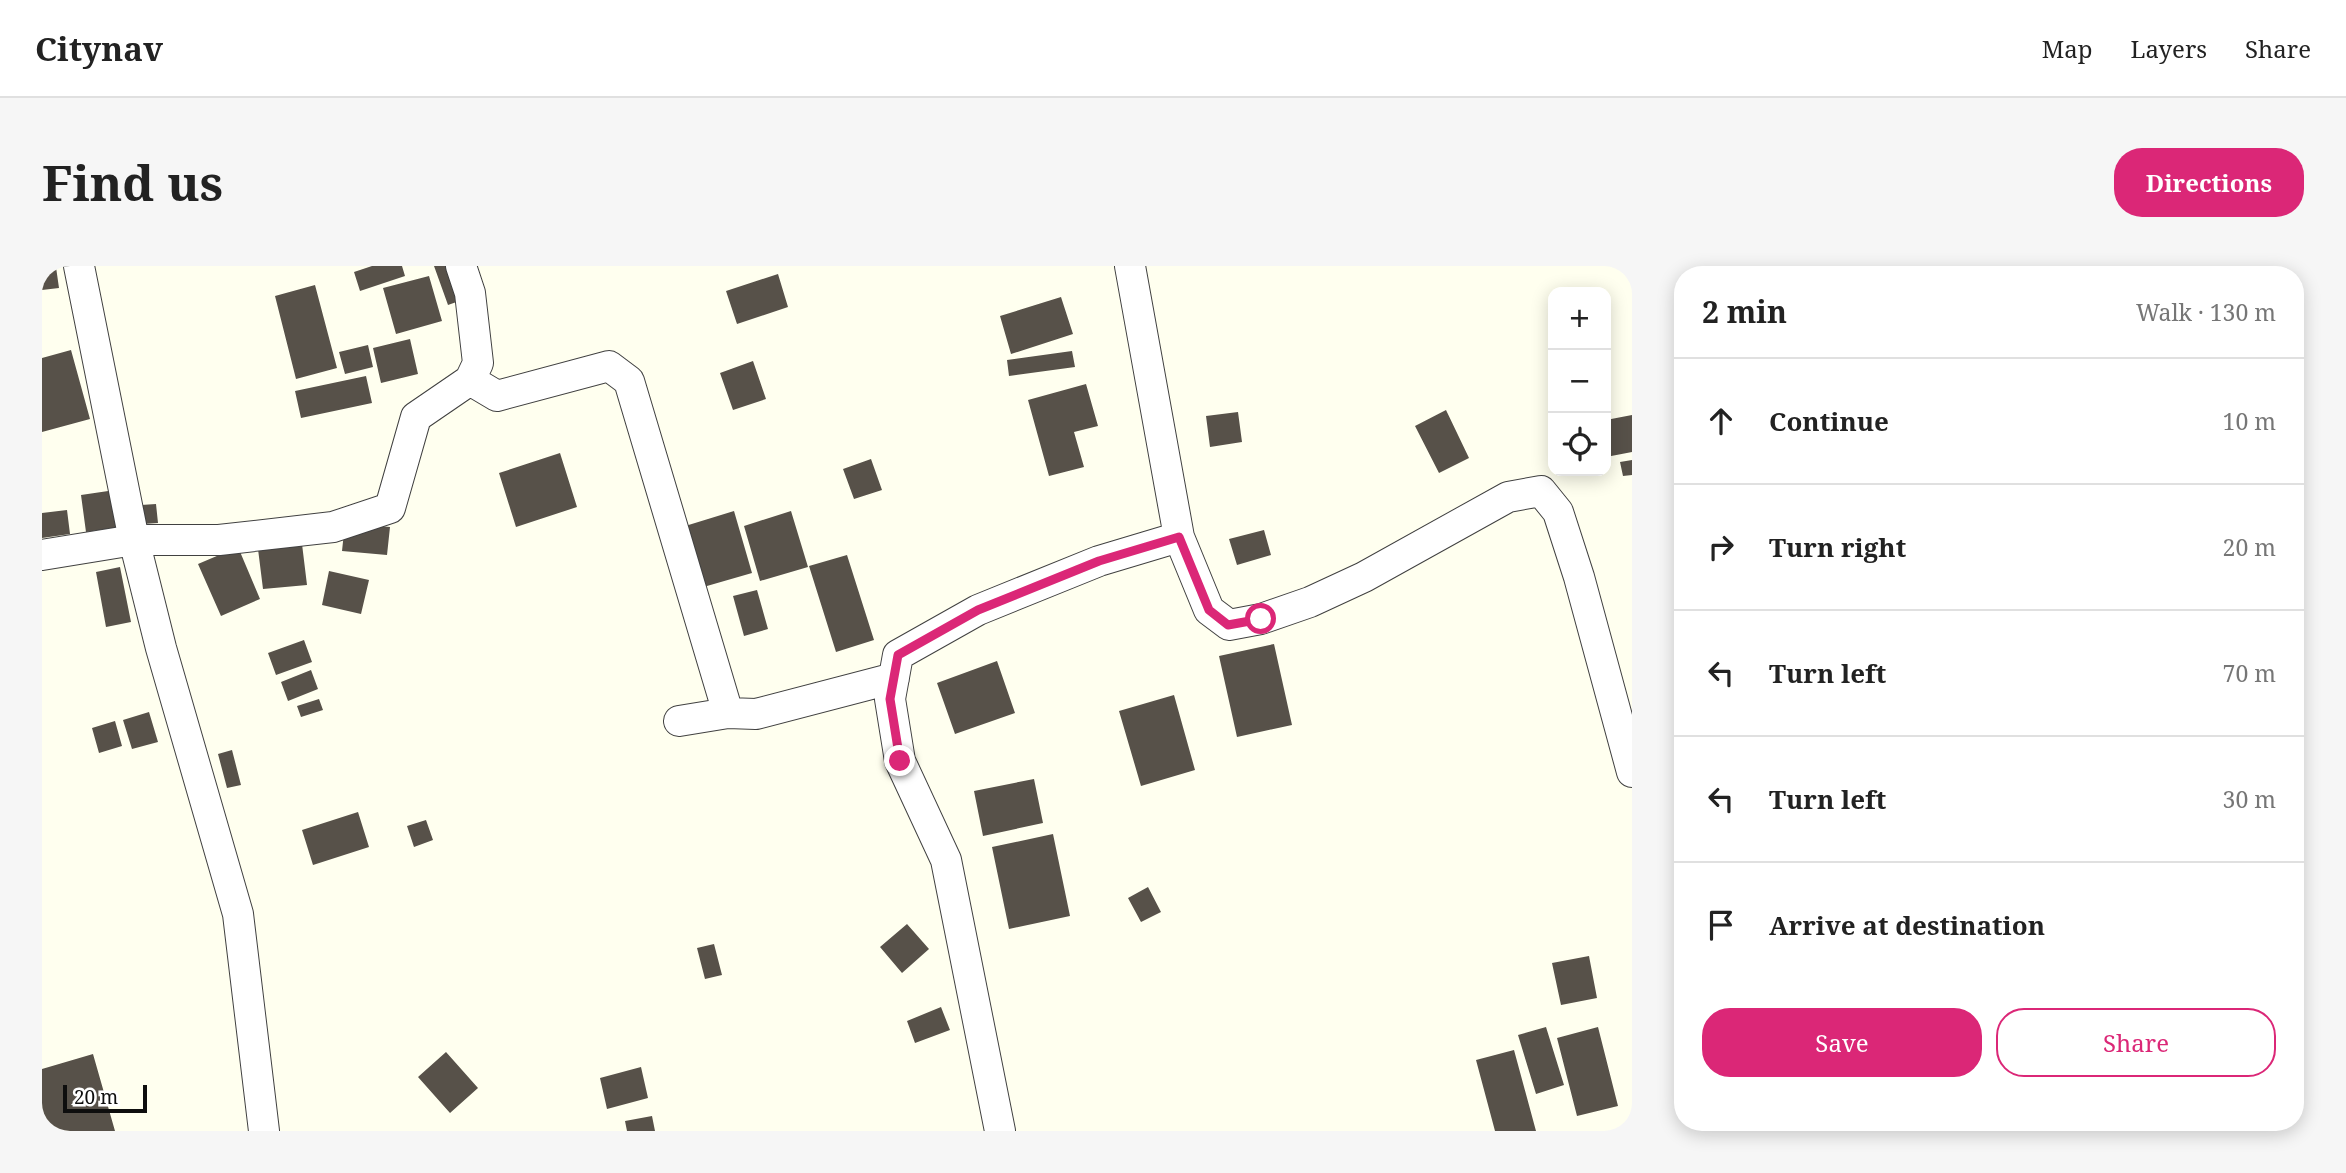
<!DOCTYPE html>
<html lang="en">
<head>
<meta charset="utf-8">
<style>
	:root { --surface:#fff; --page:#f6f6f6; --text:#222; --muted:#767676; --line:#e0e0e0; --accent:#db2777 }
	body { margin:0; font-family:"Noto Serif",serif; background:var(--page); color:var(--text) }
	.controls { position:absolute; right:21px; top:21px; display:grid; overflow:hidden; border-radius:14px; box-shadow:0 4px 18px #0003 }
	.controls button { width:63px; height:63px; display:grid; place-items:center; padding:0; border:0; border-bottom:2px solid var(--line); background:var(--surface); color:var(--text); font:35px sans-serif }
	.scale { position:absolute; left:21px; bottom:18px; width:84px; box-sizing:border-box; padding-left:7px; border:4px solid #0e0e0e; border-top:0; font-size:19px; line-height:24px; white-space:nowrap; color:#0e0e0e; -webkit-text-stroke:5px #fff; paint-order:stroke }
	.stop { position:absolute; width:21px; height:21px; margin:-16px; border:5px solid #db2777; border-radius:50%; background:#fff }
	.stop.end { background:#db2777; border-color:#fff; box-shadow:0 2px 7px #0008 }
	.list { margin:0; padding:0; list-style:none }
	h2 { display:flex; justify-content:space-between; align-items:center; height:91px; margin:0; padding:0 28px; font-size:30px }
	h2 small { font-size:23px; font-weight:400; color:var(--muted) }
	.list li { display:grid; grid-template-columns:46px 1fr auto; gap:21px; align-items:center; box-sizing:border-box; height:126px; padding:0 28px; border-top:2px solid var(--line) }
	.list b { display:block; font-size:26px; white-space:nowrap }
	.list em { font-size:23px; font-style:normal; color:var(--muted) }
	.actions { display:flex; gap:14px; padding:21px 28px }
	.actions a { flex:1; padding:16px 0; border:2px solid var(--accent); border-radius:28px; text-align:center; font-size:24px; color:var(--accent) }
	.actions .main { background:var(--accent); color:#fff }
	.icon { flex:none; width:38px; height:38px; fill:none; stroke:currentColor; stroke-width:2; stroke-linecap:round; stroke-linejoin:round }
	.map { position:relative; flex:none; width:1590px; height:865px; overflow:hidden; border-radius:28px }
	header { display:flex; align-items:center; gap:42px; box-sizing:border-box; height:98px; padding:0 35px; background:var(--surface); border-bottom:2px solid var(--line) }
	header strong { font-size:33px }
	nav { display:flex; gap:38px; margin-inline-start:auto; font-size:24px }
	.intro { display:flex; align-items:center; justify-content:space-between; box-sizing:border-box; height:168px; padding:0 42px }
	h1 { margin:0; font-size:49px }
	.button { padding:18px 32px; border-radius:28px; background:var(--accent); color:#fff; font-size:24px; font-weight:700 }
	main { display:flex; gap:42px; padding:0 42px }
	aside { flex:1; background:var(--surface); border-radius:28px; box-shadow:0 4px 18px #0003 }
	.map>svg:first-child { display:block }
</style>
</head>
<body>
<header>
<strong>Citynav</strong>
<nav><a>Map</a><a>Layers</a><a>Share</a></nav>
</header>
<div class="intro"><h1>Find us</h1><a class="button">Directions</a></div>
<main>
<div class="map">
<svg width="1590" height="865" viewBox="0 0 1590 865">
	<rect width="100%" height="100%" fill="#ffffef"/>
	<path fill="#575149" d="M330,0H360L363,10L318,25L312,6Z
		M392,0H411L423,33L406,39Z
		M14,1L17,22L0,24V2Z
		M736,8L746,41L695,58L684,25Z
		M387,10L400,55L354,68L341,22Z
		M273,19L295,102L254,113L233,30Z
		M1019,31L1031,68L969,88L958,50Z
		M368,73L376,108L339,117L331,82Z
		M326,79L331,101L303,108L297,86Z
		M29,84L48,153L0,166V92Z
		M1030,85L1033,101L967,110L965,94Z
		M711,95L724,133L691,144L678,107Z
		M324,110L330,137L259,152L253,125Z
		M1044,118L1056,160L1032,166L1042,201L1007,210L986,134Z
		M1404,144L1427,192L1397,207L1373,160Z
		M1196,146L1200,176L1168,181L1164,150Z
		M1590,149V186L1564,191V154Z
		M518,187L535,241L474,261L457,207Z
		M829,193L840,224L812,233L801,203Z
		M1590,194V209L1581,210L1578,196Z
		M73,224L78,261L44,266L39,229Z
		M114,238L116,257L101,258L99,239Z
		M25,244L28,268L0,272V247Z
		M692,245L710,307L658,322L640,261Z
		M749,245L766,301L718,315L702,260Z
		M303,257L348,261L345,289L300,285Z
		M1222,264L1229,289L1195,299L1187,273Z
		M260,278L265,319L221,323L216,283Z
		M196,281L218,333L179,350L156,298Z
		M805,289L832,374L794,386L767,300Z
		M78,301L89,356L64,361L54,306Z
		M287,305L327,314L319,348L280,339Z
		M715,324L726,363L702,370L691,330Z
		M262,374L270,396L234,409L226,387Z
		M1232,378L1250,459L1195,471L1177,390Z
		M955,395L973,447L913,468L895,417Z
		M269,404L276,423L246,435L239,416Z
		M1132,429L1153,504L1099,520L1077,445Z
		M277,433L281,444L259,451L255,440Z
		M107,446L116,476L90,483L81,454Z
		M73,455L80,480L57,487L50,462Z
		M190,484L199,519L185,522L176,488Z
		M992,513L1001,557L941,570L932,525Z
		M316,546L327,581L271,599L260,564Z
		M384,554L391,574L372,581L365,560Z
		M1011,568L1028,650L967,663L950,581Z
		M1106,621L1119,646L1099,656L1086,632Z
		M865,658L887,683L860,707L838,681Z
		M672,678L680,709L663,713L655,682Z
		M1547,690L1555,732L1519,739L1510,697Z
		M899,741L908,764L873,777L865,755Z
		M1504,761L1522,819L1494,828L1476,769Z
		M1556,761L1576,840L1535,850L1515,772Z
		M1472,784L1494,865H1453L1434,794Z
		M404,786L436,822L408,847L376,811Z
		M51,788L73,865H5L0,847V803Z
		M599,801L606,832L565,843L558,812Z
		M610,850L613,865H585L583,855Z"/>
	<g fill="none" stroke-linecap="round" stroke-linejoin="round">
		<g stroke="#414141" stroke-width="32">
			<path id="minor" d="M37,0L92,274L119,382L196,648L222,865
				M1088,0L1137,271L1167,344L1187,359L1219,353L1268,336L1322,311L1466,231L1499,225L1516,246L1537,311L1590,506
				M428,114L455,130L567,100L587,115L686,447
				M0,289L92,274H177L291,261L348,242L374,151L428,114L436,97L428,27L419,0
				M637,455L686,447L714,448L852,412
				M958,865L904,594L858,495L848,433L856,389L936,344L1057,295L1137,271"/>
		</g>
		<use href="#minor" stroke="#fff" stroke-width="30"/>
	</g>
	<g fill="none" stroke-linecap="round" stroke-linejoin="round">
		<path stroke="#db2777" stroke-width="9" d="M858,495L848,433L856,389L936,344L1057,295L1137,271L1167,344L1186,359L1219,353"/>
	</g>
</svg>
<div class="controls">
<button>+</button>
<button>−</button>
<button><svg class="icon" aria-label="locate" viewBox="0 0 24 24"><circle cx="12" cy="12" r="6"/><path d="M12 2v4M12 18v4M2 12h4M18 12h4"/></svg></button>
</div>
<div class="scale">20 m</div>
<div class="stop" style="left:1219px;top:353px"></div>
<div class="stop end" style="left:858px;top:495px"></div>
</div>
<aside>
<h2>2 min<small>Walk · 130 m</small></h2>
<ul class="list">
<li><svg class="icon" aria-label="ahead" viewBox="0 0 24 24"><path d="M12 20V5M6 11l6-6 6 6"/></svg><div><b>Continue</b></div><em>10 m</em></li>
<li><svg class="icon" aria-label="right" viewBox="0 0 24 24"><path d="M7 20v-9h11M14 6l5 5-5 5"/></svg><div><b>Turn right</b></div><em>20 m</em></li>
<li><svg class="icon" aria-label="left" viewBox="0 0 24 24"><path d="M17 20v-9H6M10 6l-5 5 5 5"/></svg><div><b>Turn left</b></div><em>70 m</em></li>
<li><svg class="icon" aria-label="left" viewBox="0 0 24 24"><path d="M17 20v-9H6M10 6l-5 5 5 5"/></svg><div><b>Turn left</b></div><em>30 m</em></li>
<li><svg class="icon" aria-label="arrive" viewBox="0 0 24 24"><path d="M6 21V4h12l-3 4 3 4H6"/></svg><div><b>Arrive at destination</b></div></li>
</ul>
<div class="actions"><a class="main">Save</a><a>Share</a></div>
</aside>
</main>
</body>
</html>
